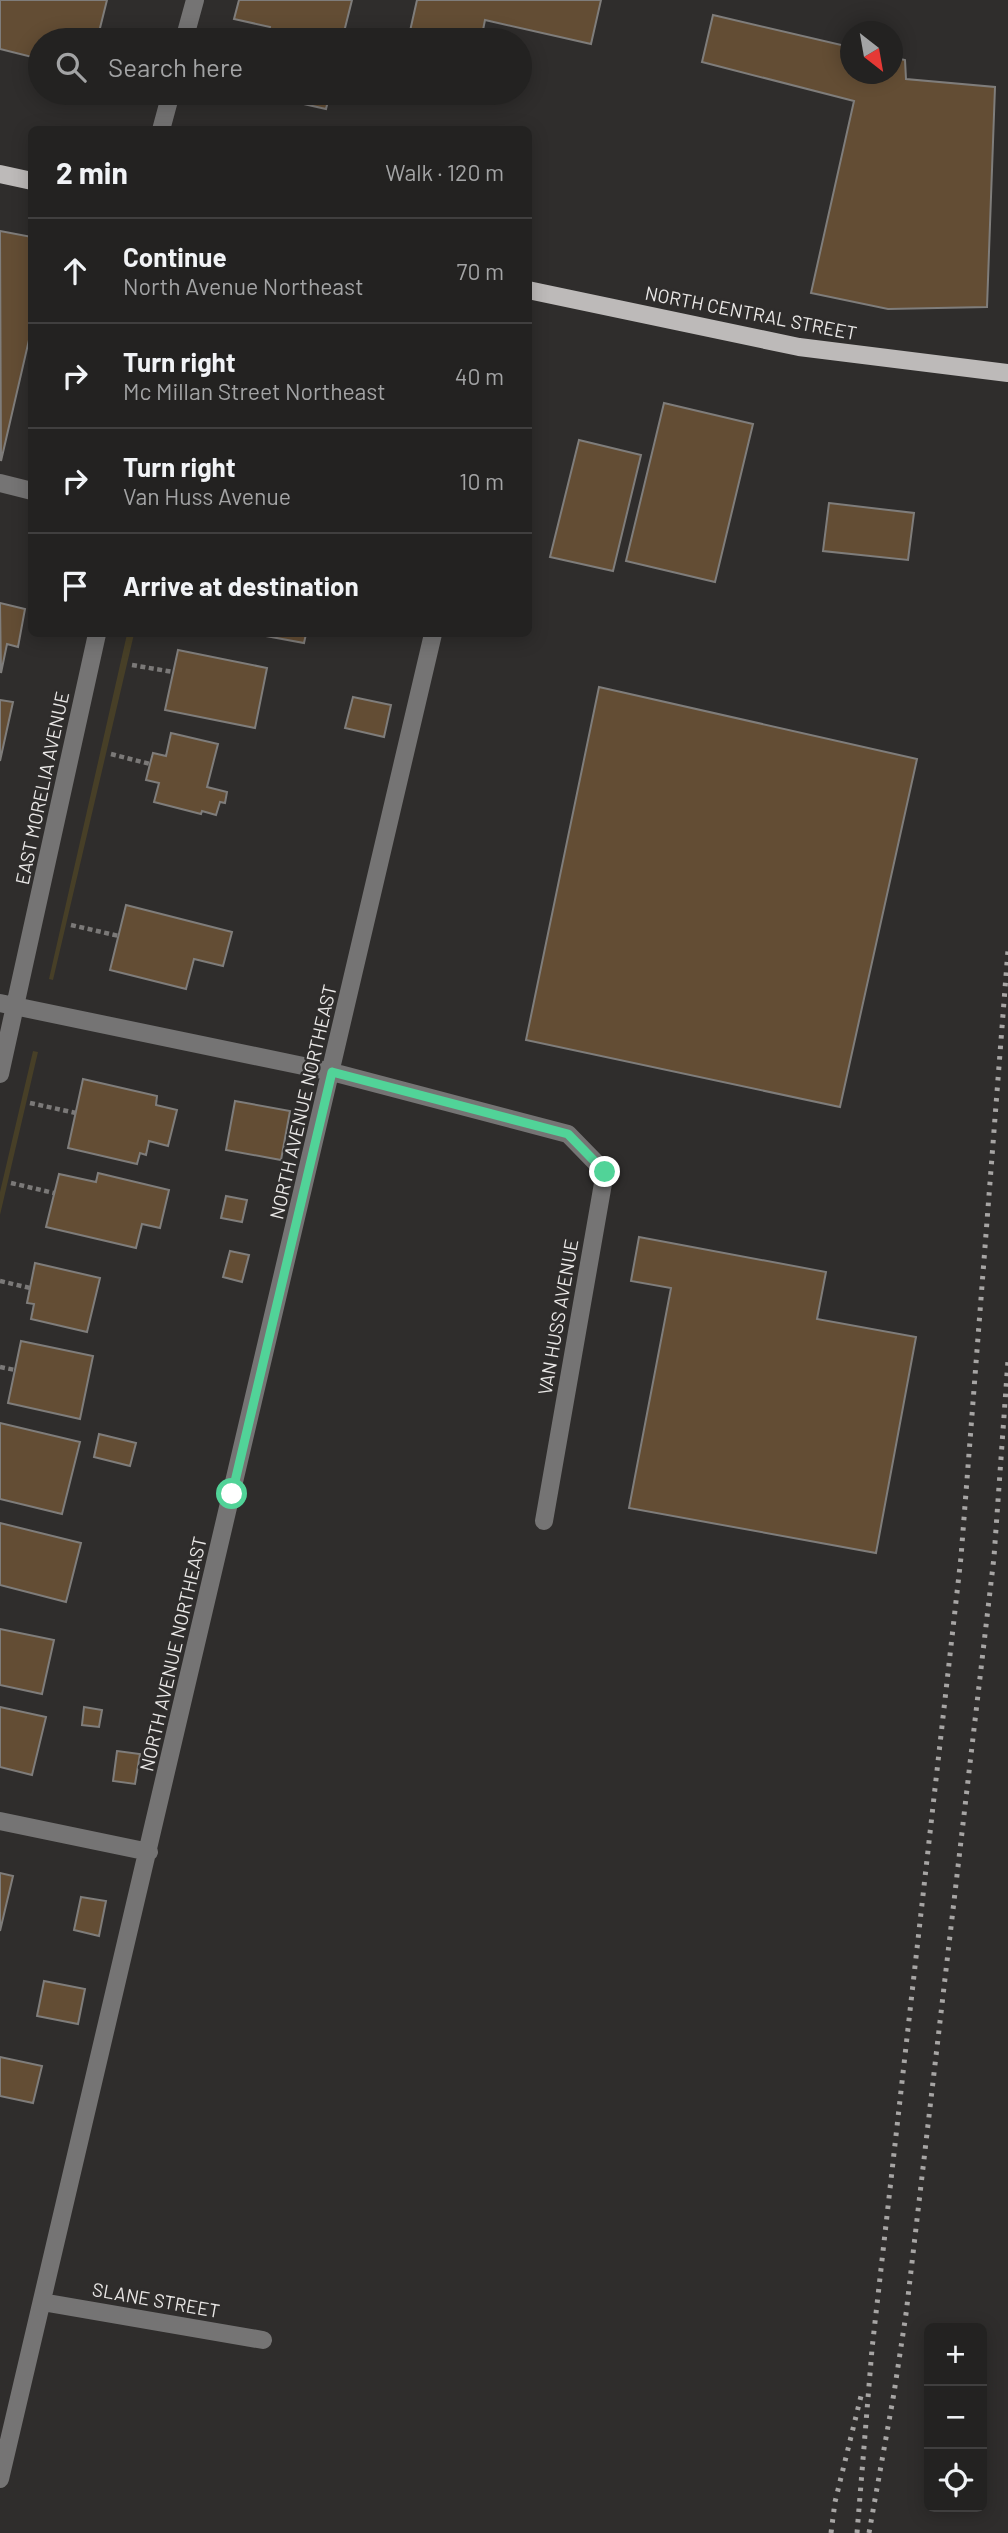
<!DOCTYPE html>
<html lang="en">
<head>
<meta charset="utf-8">
<style>
	:root { --surface:#232221; --page:#2b2a2a; --text:#f1f3f6; --muted:#a3a4a5; --line:#403f3f }
	body { margin:0; font-family:Barlow,sans-serif; background:var(--page); color:var(--text) }
	.controls { position:absolute; right:21px; bottom:21px; display:grid; overflow:hidden; border-radius:10px; box-shadow:0 4px 18px #0003 }
	.controls button { width:63px; height:63px; display:grid; place-items:center; padding:0; border:0; border-bottom:2px solid var(--line); background:var(--surface); color:var(--text); font:35px sans-serif }
	.compass { position:absolute; left:840px; top:21px; width:63px; height:63px; border-radius:50%; background:var(--surface); box-shadow:0 4px 18px #0003; rotate:149deg }
	.stop { position:absolute; width:21px; height:21px; margin:-16px; border:5px solid #51d398; border-radius:50%; background:#fff }
	.stop.end { background:#51d398; border-color:#fff; box-shadow:0 2px 7px #0008 }
	.list { margin:0; padding:0; list-style:none }
	h2 { display:flex; justify-content:space-between; align-items:center; height:91px; margin:0; padding:0 28px; font-size:30px }
	h2 small { font-size:23px; font-weight:400; color:var(--muted) }
	.list li { display:grid; grid-template-columns:46px 1fr auto; gap:21px; align-items:center; box-sizing:border-box; height:105px; padding:0 28px; border-top:2px solid var(--line) }
	.list b { display:block; font-size:26px; white-space:nowrap }
	.list p { margin:0; font-size:23px; white-space:nowrap; color:var(--muted) }
	.list em { font-size:23px; font-style:normal; color:var(--muted) }
	.icon { flex:none; width:38px; height:38px; fill:none; stroke:currentColor; stroke-width:2; stroke-linecap:round; stroke-linejoin:round }
	.map { position:relative; flex:none; width:1008px; height:2533px; overflow:hidden }
	.search { position:absolute; background:var(--surface); box-shadow:0 4px 18px #0003; left:28px; top:28px; width:504px; height:77px; display:flex; align-items:center; gap:18px; box-sizing:border-box; padding:0 24px; border-radius:38px; color:var(--muted); font-size:26px }
	.panel { position:absolute; background:var(--surface); box-shadow:0 4px 18px #0003; left:28px; top:126px; width:504px; height:511px; border-radius:10px }
	.map>svg:first-child { display:block }
</style>
</head>
<body>
<div class="map">
<svg width="1008" height="2533" viewBox="0 0 1008 2533">
	<rect width="100%" height="100%" fill="#2f2d2c"/>
	<path fill="#473f27" d="M127,634H134L53,980L49,979Z
		M33,1051L38,1052L0,1215V1192Z"/>
	<path fill="#634d34" stroke="#7f7d7b" stroke-width="2" d="M0,0H107L97,40H40V59L0,49Z
		M239,0H352L342,40H267L270,27L234,19Z
		M417,0H601L591,44L485,20L481,40H408Z
		M713,15L850,47V74H892V57L905,60L906,79L995,87L987,307L888,309L811,293L854,101L702,62Z
		M255,93H330L326,109Z
		M0,231L32,237V327L1,461Z
		M664,403L753,424L715,582L626,561Z
		M579,440L641,455L613,571L550,557Z
		M829,503L914,513L908,560L823,551Z
		M0,603L25,609L18,647L7,644L1,673Z
		M255,634H306L304,643Z
		M178,650L267,668L255,728L165,710Z
		M599,687L917,759L840,1107L526,1040Z
		M353,697L391,705L384,737L345,728Z
		M0,700L13,702L0,761Z
		M171,733L218,744L207,787L227,792L225,803L220,802L216,815L202,811L201,814L154,802L159,783L146,780L150,764L153,753L166,756Z
		M126,905L232,932L223,966L194,959L186,989L110,970Z
		M83,1079L157,1096L156,1105L177,1110L168,1146L149,1141L146,1155L140,1153L137,1164L68,1148Z
		M235,1101L290,1111L281,1160L226,1150Z
		M98,1173L169,1190L160,1228L142,1224L136,1248L46,1227L59,1174L96,1182Z
		M226,1196L247,1200L242,1222L221,1218Z
		M639,1237L826,1272L817,1319L916,1337L876,1553L629,1508L671,1288L631,1281Z
		M230,1251L249,1255L242,1282L223,1277Z
		M35,1263L100,1278L87,1332L31,1319L34,1304L27,1303Z
		M21,1341L93,1356L80,1419L8,1403Z
		M0,1423L80,1442L62,1514L0,1499Z
		M99,1434L136,1443L130,1466L94,1457Z
		M0,1523L81,1543L66,1602L0,1585Z
		M0,1629L54,1640L42,1694L0,1685Z
		M0,1707L46,1717L32,1775L0,1767Z
		M84,1707L102,1710L99,1727L82,1725Z
		M117,1751L140,1754L135,1784L113,1781Z
		M0,1873L13,1876L0,1931Z
		M81,1897L106,1901L99,1936L74,1930Z
		M44,1981L85,1989L78,2024L37,2016Z
		M0,2057L42,2066L33,2103L0,2096Z"/>
	<g fill="none" stroke-linecap="round" stroke-linejoin="round">
		<path stroke="#7b7978" stroke-width="4.5" stroke-dasharray="5 3.5" stroke-linecap="butt" d="M132,665L173,672
			M111,754L150,764
			M71,925L119,936
			M30,1103L76,1113
			M11,1183L54,1193
			M0,1281L30,1288
			M0,1367L15,1370"/>
		<path stroke="#757474" stroke-width="18" d="M184,40L195,0
			M161,130L171,93
			M0,483L32,491
			M0,1003L332,1072L568,1134L605,1172L544,1521
			M0,1074L97,634
			M0,1821L149,1852
			M42,2302L263,2340
			M0,2479L433,634"/>
		<path stroke="#bdbab9" stroke-width="18" d="M0,174L32,181
			M528,290L799,347L1008,373"/>
		<path stroke="#a7a5a4" stroke-width="5" stroke-dasharray="3.5 7" stroke-linecap="butt" d="M831,2533L835,2502L861,2396
			M857,2533L872,2349L961,1557L1008,950
			M869,2533L894,2393L906,2314L994,1557L1008,1360"/>
	</g>
	<g fill="none" stroke-linecap="round" stroke-linejoin="round">
		<path stroke="#51d398" stroke-width="9" d="M232,1494L332,1072L568,1134L605,1172"/>
	</g>
	<g text-anchor="middle" stroke-width="5" stroke-linejoin="round" paint-order="stroke">
		<g font-size="19" fill="#eae8e7" stroke="#2f2d2c">
			<text transform="translate(751 313) rotate(11)" y="7">NORTH CENTRAL STREET</text>
			<text transform="translate(42 788) rotate(-78)" y="7">EAST MORELIA AVENUE</text>
			<text transform="translate(303 1102) rotate(-77)" y="7">NORTH AVENUE NORTHEAST</text>
			<text transform="translate(558 1317) rotate(-80)" y="7">VAN HUSS AVENUE</text>
			<text transform="translate(173 1654) rotate(-77)" y="7">NORTH AVENUE NORTHEAST</text>
			<text transform="translate(156 2300) rotate(10)" y="7">SLANE STREET</text>
		</g>
	</g>
</svg>
<div class="controls">
<button>+</button>
<button>−</button>
<button><svg class="icon" aria-label="locate" viewBox="0 0 24 24"><circle cx="12" cy="12" r="6"/><path d="M12 2v4M12 18v4M2 12h4M18 12h4"/></svg></button>
</div>
<svg class="compass" viewBox="-18 -18 36 36"><path d="M0-13l5 13h-10z" fill="#e53935"/><path d="M0 13l5-13h-10z" fill="#a3a4a5"/></svg>
<div class="stop" style="left:232px;top:1494px"></div>
<div class="stop end" style="left:605px;top:1172px"></div>
<div class="search"><svg class="icon" aria-label="search" viewBox="0 0 24 24"><circle cx="10" cy="10" r="6"/><path d="M15 15l6 6"/></svg>Search here</div>
<section class="panel">
<h2>2 min<small>Walk · 120 m</small></h2>
<ul class="list">
<li><svg class="icon" aria-label="ahead" viewBox="0 0 24 24"><path d="M12 20V5M6 11l6-6 6 6"/></svg><div><b>Continue</b><p>North Avenue Northeast</p></div><em>70 m</em></li>
<li><svg class="icon" aria-label="right" viewBox="0 0 24 24"><path d="M7 20v-9h11M14 6l5 5-5 5"/></svg><div><b>Turn right</b><p>Mc Millan Street Northeast</p></div><em>40 m</em></li>
<li><svg class="icon" aria-label="right" viewBox="0 0 24 24"><path d="M7 20v-9h11M14 6l5 5-5 5"/></svg><div><b>Turn right</b><p>Van Huss Avenue</p></div><em>10 m</em></li>
<li><svg class="icon" aria-label="arrive" viewBox="0 0 24 24"><path d="M6 21V4h12l-3 4 3 4H6"/></svg><div><b>Arrive at destination</b></div></li>
</ul>
</section>
</div>
</body>
</html>
